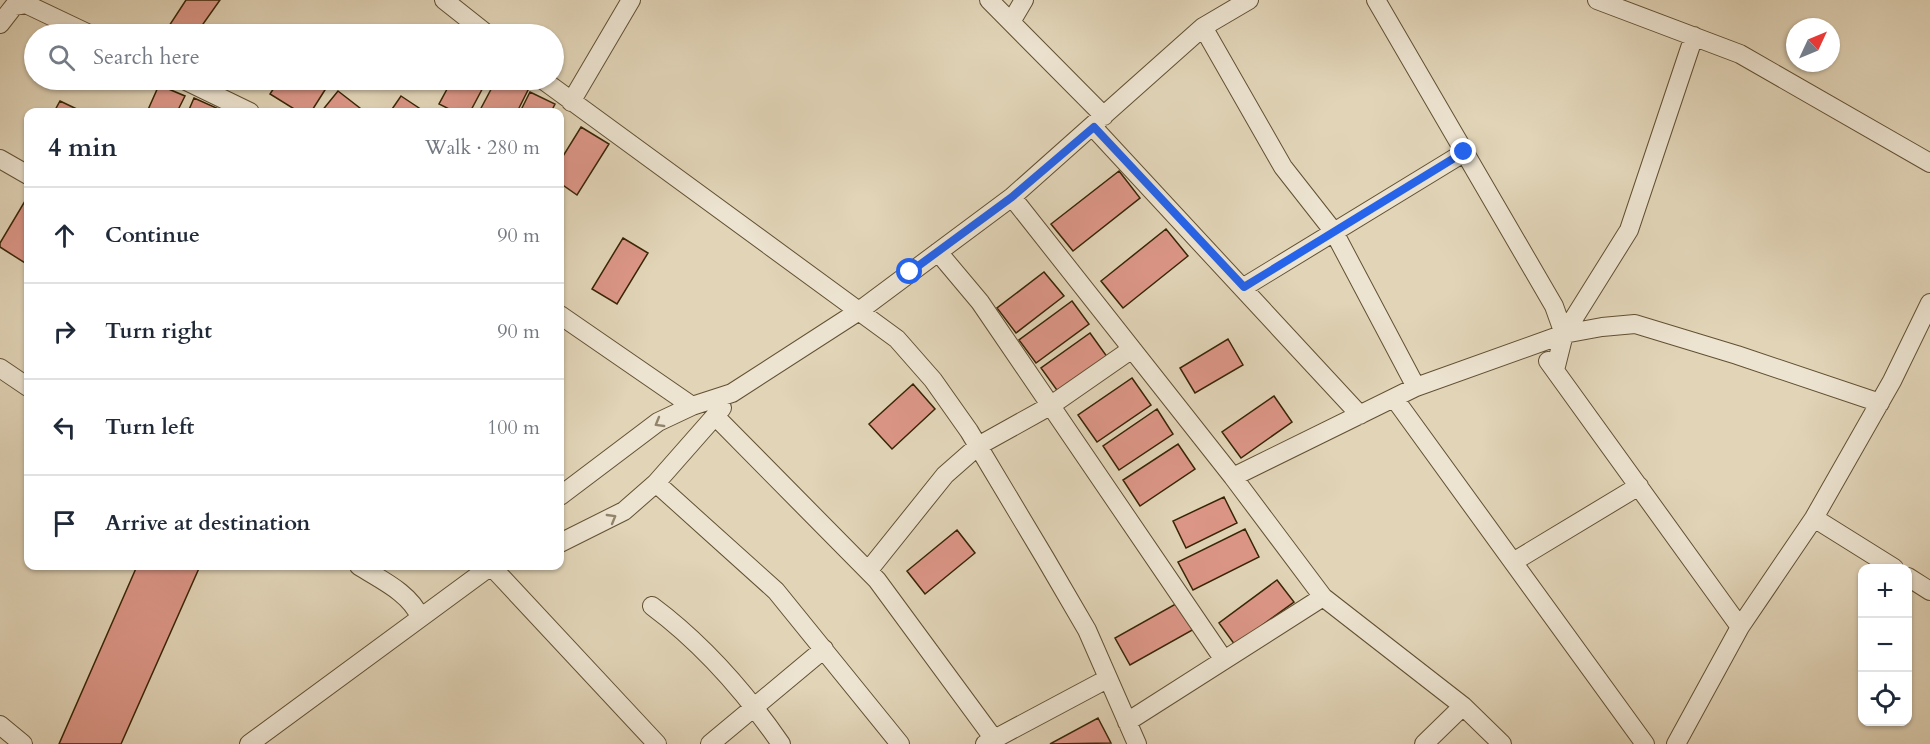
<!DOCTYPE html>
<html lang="en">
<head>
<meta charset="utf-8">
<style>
	:root { --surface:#fff; --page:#f6f6f7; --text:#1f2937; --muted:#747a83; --line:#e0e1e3 }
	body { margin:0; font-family:Cardo,serif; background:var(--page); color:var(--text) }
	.controls { position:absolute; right:18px; bottom:18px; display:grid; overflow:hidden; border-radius:12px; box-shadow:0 2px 4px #0004 }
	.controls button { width:54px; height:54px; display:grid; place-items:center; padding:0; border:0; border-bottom:2px solid var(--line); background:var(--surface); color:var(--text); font:30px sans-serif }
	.compass { position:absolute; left:1786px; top:18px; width:54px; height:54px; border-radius:50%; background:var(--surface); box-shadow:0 2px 4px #0004; rotate:46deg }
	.stop { position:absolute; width:18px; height:18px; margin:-14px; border:4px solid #2563eb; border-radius:50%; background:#fff }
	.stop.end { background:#2563eb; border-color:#fff; box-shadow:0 2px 6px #0008 }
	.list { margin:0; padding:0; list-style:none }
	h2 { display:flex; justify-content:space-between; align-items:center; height:78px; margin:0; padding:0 24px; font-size:26px }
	h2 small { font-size:20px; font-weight:400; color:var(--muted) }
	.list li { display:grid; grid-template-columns:39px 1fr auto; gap:18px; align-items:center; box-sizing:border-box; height:96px; padding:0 24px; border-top:2px solid var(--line) }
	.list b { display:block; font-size:22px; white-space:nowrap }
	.list em { font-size:20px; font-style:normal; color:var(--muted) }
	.icon { flex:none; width:33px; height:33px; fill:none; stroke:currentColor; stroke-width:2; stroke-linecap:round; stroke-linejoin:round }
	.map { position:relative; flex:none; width:1930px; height:744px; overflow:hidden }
	.search { position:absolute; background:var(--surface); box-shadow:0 2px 4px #0004; left:24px; top:24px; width:540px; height:66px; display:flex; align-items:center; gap:15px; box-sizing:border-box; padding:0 21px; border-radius:33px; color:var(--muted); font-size:22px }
	.panel { position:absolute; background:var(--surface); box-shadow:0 2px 4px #0004; left:24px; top:108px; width:540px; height:462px; border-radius:12px }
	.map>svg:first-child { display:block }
</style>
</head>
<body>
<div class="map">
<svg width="1930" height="744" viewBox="0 0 1930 744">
	<rect width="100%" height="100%" fill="#e1d4b7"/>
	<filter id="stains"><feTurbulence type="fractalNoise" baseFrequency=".00333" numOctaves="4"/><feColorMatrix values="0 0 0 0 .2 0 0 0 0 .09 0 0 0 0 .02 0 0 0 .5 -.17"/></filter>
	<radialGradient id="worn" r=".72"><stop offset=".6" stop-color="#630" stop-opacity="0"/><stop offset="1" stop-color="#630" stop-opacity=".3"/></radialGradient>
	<path fill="#dc9687" stroke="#382405" stroke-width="1.5" d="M186,0H220L196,34H181L169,26Z
		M279,80H325L330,82L311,112H299L270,94Z
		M452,80H487L470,112H455L439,104Z
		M496,80H517L530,86L517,112H479Z
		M159,85L185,96L177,112H147Z
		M338,91L365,112H321Z
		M530,92L555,104L551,112H520Z
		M401,96L425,112H390Z
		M194,98L221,110L220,112H188Z
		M60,101L83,112H54Z
		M581,127L609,144L577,195L560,183V161Z
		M1119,171L1140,198L1073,251L1051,224Z
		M28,196V257L25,263L0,247V243Z
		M1166,229L1188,256L1123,308L1101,281Z
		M623,238L648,253L617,304L592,289Z
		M1044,272L1064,296L1016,333L997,308Z
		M1072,301L1089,324L1036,363L1019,340Z
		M1090,333L1108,358L1059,393L1041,368Z
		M1228,339L1243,365L1195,393L1180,368Z
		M1132,378L1151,405L1097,442L1078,415Z
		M913,384L935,409L892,449L869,424Z
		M1274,396L1292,422L1241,458L1222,432Z
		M1157,409L1173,434L1119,470L1103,446Z
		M1178,444L1195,469L1140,506L1123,480Z
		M1224,497L1237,523L1186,548L1173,521Z
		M1245,529L1259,557L1193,590L1178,562Z
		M957,530L975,553L925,594L907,571Z
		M135,566H200L121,744H59L137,566Z
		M1277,580L1294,602L1235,645L1219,623Z
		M1181,601L1196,628L1130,665L1115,638Z
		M1098,718L1111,743L1050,744Z"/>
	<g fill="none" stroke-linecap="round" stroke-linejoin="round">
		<g stroke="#625032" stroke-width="20">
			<path id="minor" d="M444,0L487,34
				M989,0L1104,116
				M1376,0L1554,306L1564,334
				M1597,0L1740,54L1930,163
				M1011,22L1024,0
				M0,24L14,6L26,4L89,34
				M1203,27L1283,167L1334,232L1416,387
				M184,80L250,112
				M543,80L897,339L933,380L969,431L1045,558L1087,630L1137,744
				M571,102L631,0
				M1093,127L1360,415
				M0,159L28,175
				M1012,197L1233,477L1323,597L1463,706L1502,744
				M938,252L980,302L1224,660
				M1244,287L1465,152
				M560,315L692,406
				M1548,361L1740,627
				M0,368L28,387
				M1555,370L1564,334L1629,230L1694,36
				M1394,398L1645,744
				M716,417L877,580L994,739
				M1233,477L1416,387L1564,334L1602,327L1635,324L1737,355L1880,403
				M656,483L776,591L900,744
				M560,496L658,422L692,406L732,393L859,311L1012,197L1203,27L1249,0
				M1814,518L1894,568
				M560,543L624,511L656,483L722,408
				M1513,562L1639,486
				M359,566C381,580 410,593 420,617
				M491,566L657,744
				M868,571L945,475L978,446L1050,406L1132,349
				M1908,577L1930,591
				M652,606C703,644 745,692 781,744
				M1127,722L1323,597
				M0,725L23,744
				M249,744L491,566
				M710,744L824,649
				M985,744L1107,679
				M1424,744L1463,706
				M1676,744L1740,627L1814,518L1892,381L1930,303"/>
		</g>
		<use href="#minor" stroke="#ece3d0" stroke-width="18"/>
	</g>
	<defs><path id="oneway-chevron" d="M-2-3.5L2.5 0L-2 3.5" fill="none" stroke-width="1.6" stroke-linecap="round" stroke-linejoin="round" transform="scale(1.5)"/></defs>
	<g stroke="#92846a">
		<use href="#oneway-chevron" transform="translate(659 423) rotate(150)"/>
		<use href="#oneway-chevron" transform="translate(612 518) rotate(-30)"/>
	</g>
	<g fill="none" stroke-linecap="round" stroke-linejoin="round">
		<path stroke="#2563eb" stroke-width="8" d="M910,272L1012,197L1094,127L1244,287L1464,152"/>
	</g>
	<rect width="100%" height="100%" filter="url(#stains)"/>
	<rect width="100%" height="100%" fill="url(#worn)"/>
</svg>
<div class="controls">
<button>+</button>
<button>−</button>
<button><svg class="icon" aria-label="locate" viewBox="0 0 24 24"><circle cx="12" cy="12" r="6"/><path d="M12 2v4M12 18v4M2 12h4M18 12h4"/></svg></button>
</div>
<svg class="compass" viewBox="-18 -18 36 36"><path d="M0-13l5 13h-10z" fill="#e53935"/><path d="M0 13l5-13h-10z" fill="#747a83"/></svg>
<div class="stop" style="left:910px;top:272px"></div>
<div class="stop end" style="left:1464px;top:152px"></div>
<div class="search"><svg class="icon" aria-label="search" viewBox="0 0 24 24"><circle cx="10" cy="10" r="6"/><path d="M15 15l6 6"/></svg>Search here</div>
<section class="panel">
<h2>4 min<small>Walk · 280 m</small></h2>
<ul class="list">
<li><svg class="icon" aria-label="ahead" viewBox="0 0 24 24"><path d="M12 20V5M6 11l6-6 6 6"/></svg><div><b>Continue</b></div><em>90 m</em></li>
<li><svg class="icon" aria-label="right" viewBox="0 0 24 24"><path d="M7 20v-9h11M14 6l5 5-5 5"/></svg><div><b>Turn right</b></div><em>90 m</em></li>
<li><svg class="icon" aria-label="left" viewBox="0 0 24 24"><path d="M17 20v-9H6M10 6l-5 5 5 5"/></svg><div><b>Turn left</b></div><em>100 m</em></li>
<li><svg class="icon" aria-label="arrive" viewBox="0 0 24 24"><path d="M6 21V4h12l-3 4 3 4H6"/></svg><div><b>Arrive at destination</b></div></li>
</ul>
</section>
</div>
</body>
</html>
